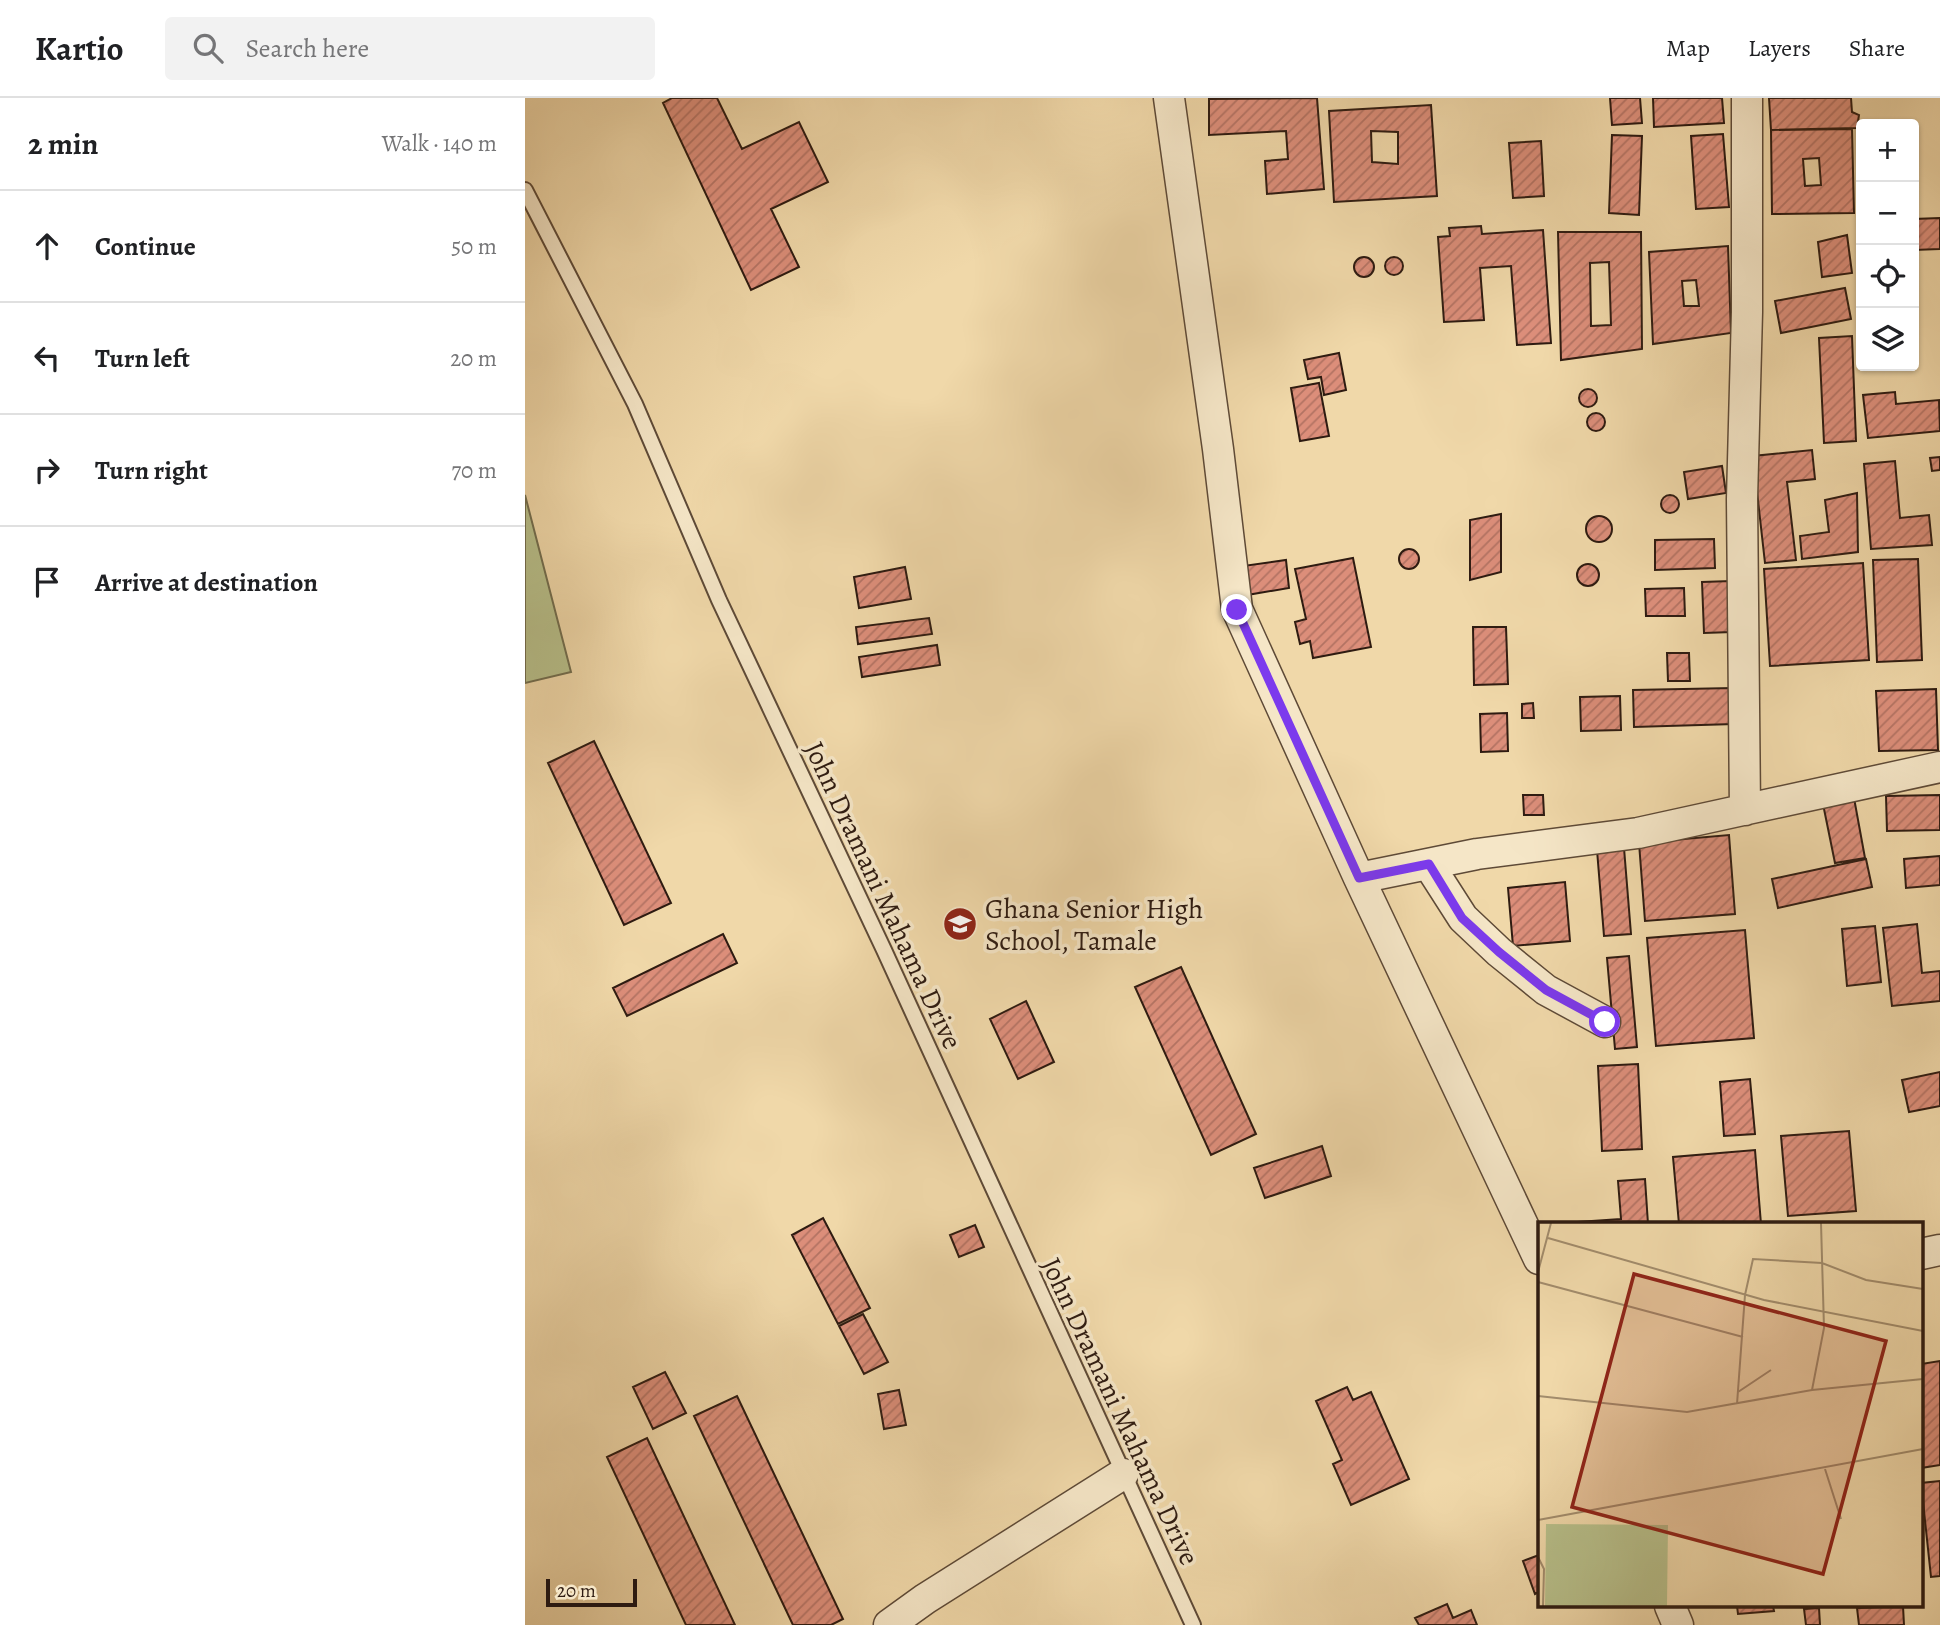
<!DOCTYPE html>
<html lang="en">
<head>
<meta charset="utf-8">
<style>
	:root { --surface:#fff; --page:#f2f2f2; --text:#202124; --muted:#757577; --line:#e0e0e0 }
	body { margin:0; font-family:Alegreya,serif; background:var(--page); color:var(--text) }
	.controls { position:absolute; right:21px; top:21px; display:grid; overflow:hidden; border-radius:7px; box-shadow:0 2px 5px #0004 }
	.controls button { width:63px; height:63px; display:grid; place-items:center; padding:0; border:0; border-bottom:2px solid var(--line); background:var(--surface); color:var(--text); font:35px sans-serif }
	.scale { position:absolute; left:21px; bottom:18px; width:91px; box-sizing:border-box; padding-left:7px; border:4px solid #2e1b11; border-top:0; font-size:19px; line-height:24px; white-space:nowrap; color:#2e1b11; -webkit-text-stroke:5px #f5e6c7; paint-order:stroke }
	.stop { position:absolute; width:21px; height:21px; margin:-16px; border:5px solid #7c3aed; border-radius:50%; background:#fff }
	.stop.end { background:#7c3aed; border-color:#fff; box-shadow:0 2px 7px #0008 }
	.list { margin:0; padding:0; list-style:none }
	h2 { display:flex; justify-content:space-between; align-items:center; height:91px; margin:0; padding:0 28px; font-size:30px }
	h2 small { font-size:23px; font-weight:400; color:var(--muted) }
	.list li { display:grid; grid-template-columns:46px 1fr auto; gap:21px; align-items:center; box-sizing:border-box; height:112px; padding:0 28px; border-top:2px solid var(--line) }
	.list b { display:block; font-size:26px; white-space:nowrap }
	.list em { font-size:23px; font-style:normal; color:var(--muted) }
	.icon { flex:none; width:38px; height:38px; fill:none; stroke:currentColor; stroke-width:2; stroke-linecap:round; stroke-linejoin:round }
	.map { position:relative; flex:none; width:1415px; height:1527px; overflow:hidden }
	header { display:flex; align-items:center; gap:42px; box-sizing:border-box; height:98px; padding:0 35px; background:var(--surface); border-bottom:2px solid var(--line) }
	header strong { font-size:33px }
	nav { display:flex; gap:38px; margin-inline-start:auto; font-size:24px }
	.search { width:490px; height:63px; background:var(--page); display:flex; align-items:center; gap:18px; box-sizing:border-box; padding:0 24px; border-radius:7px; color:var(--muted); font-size:26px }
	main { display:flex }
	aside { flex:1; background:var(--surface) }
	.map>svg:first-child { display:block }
</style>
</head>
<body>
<header>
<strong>Kartio</strong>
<div class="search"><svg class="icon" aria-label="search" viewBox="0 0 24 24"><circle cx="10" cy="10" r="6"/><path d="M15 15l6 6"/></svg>Search here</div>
<nav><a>Map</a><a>Layers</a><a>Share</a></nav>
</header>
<main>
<aside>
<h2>2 min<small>Walk · 140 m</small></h2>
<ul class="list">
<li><svg class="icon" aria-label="ahead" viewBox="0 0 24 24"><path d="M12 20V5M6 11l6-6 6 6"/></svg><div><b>Continue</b></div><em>50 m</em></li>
<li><svg class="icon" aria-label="left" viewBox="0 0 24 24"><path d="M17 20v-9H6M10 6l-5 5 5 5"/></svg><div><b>Turn left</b></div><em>20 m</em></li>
<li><svg class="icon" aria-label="right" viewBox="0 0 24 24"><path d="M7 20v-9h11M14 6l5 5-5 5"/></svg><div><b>Turn right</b></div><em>70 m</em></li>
<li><svg class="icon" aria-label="arrive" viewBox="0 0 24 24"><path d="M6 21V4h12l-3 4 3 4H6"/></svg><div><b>Arrive at destination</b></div></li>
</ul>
</aside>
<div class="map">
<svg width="1415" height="1527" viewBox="0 0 1415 1527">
	<defs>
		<pattern id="building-hatch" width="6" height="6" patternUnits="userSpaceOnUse" patternTransform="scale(1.75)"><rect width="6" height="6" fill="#dc8e7a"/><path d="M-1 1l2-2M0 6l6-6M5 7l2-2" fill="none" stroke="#b37363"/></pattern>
	</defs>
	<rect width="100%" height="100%" fill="#f0d8a9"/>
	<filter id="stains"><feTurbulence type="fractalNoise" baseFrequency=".00286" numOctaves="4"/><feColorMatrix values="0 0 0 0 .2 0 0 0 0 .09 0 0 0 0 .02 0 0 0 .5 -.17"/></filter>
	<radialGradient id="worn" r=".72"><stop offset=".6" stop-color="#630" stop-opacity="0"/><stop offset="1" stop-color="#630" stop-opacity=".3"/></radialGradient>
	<path fill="#b7bf8a" stroke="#726d4e" stroke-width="2" d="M0,397L46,574L0,585Z"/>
	<path fill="url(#building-hatch)" stroke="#2e1b11" stroke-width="2" fill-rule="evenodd" d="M147,0H192L217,51L274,24L303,84L246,111L274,169L226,192L138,5Z
		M792,0L799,91L742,96L740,63L763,61L761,33L684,37V1Z
		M1085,0H1115L1117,25L1087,27Z
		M1128,0H1197L1199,25L1129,29Z
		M1244,0H1326L1327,14L1334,17L1332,30L1246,32Z
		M906,7L912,98L809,104L804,13ZM846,33L873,34V66L847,64Z
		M1327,31L1329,115L1247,116L1246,32ZM1294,60L1296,87L1280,88L1278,61Z
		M1198,36L1204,109L1171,111L1166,38Z
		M1087,37L1117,38L1114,117L1084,115Z
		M1016,43L1019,98L988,100L984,45Z
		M1415,120V151L1389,152V121Z
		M956,128L957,136L1018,132L1026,245L992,247L986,168L955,170L959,222L919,224L913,139L925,138L924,130Z
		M1033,134H1116L1117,251L1036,262ZM1084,164L1086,227L1066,228L1065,165Z
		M1322,137L1327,175L1297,179L1293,144Z
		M1203,148L1206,235L1128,246L1124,154ZM1171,182L1174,208H1159L1157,183Z
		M860 168a9 9 0 1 1 18 0a9 9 0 1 1-18 0Z
		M829 169a10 10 0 1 1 20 0a10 10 0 1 1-20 0Z
		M1320,190L1326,221L1256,235L1250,203Z
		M1327,238L1331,343L1299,345L1294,240Z
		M814,255L821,292L799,297L796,279L783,281L779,262Z
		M794,285L804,338L775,343L766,290Z
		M1054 300a9 9 0 1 1 18 0a9 9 0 1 1-18 0Z
		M1370,294L1371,306L1414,302L1415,333L1343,340L1338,297Z
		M1062 324a9 9 0 1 1 18 0a9 9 0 1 1-18 0Z
		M1287,352L1290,381L1262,384L1271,462L1240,465L1228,358Z
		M1415,359V372L1407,373L1405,360Z
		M1370,363L1375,420L1404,417L1407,447L1346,451L1339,366Z
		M1197,368L1201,395L1163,401L1159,374Z
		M1332,395L1333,454L1277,461L1275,438L1304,434L1300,402Z
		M1136 406a9 9 0 1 1 18 0a9 9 0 1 1-18 0Z
		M976,416V474L945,482V422Z
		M1061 431a13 13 0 1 1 26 0a13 13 0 1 1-26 0Z
		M1189,441L1190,470L1130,472V442Z
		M874 461a10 10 0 1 1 20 0a10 10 0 1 1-20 0Z
		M828,460L846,549L788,560L785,543L775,546L770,524L781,521L770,471Z
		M1393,461L1397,562L1352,564L1348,462Z
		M761,462L764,490L722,497L718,468Z
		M1338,465L1344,562L1245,568L1239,471Z
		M1052 477a11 11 0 1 1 22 0a11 11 0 1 1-22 0Z
		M380,469L386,501L334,510L329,479Z
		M1206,483L1207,534L1179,535L1177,484Z
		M1159,490L1160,518H1121L1120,491Z
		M404,520L407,536L333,546L331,529Z
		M948,529H981L983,586L949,587Z
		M412,547L415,567L337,579L334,559Z
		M1142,555H1164L1165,583H1143Z
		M1208,590L1209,626L1109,629L1108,592Z
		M1411,591L1413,652L1354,653L1351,593Z
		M1095,598L1096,632L1056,633L1055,599Z
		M1008,605L1009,620H997V606Z
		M982,615L983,653L956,654L955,616Z
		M69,643L146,805L99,827L23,665Z
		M998,697H1018L1019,717H999Z
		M1415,697V732L1362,733L1361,698Z
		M1329,700L1340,760L1310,765L1298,706Z
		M1204,737L1210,816L1120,823L1114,745Z
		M1099,750L1106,836L1079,838L1072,752Z
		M1415,758V787L1381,790L1379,761Z
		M1341,761L1347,789L1253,810L1247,781Z
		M1040,784L1045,843L988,848L983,790Z
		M1392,826L1397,875L1415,873V903L1367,908L1358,830Z
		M1350,828L1356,884L1322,888L1317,831Z
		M1220,832L1229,940L1131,948L1122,840Z
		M198,836L212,865L102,918L88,890Z
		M1104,858L1112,949L1090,951L1082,860Z
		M656,869L731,1036L686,1057L610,889Z
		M501,903L529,964L493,981L465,921Z
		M1113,966L1117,1051L1077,1053L1073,968Z
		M1415,974V1008L1384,1014L1377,982Z
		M1225,981L1230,1036L1199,1038L1195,984Z
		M1324,1033L1331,1113L1263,1118L1256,1038Z
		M797,1048L806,1078L740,1100L729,1070Z
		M1230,1052L1236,1126H1154L1148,1059Z
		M1120,1081L1123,1126H1053V1124L1096,1121L1093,1083Z
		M298,1120L345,1210L313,1226L267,1137Z
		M450,1127L459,1149L434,1159L425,1137Z
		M338,1216L363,1264L339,1276L314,1228Z
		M1415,1263V1367L1396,1370V1266Z
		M140,1274L161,1315L128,1331L108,1289Z
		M822,1289L828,1302L846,1294L884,1381L826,1407L808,1366L817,1362L791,1303Z
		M374,1292L381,1327L359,1331L353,1296Z
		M212,1298L318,1521L306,1527H268L169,1318Z
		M122,1340L210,1527H161L82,1359Z
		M1415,1383V1478L1406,1479L1396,1385Z
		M1014,1457V1494L1010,1496L998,1463Z
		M922,1506L928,1520L946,1512L952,1527H894L890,1520Z
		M1212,1508H1248L1249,1513L1213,1516Z
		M1378,1508L1379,1527H1334L1332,1510Z
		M1294,1510L1295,1527H1281L1279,1511Z"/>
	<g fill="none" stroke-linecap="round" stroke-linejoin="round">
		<g stroke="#5e4a37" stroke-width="18">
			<path id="lane" d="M0,92L110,306L194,502L359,852L668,1527"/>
		</g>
		<g stroke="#5e4a37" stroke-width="33">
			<path id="street" d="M644,0L693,351L712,511L834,780L1014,1161
				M1220,712L1217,401L1222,214V0
				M904,767L938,820L974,854L1021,892L1080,924
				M834,780L952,756L1113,735L1415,669
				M1396,1156L1415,1152
				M1145,1508L1153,1527
				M364,1527L400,1501L598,1376"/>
		</g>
		<use href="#lane" stroke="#f5e6c7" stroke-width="14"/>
		<use href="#street" stroke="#f5e6c7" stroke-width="30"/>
	</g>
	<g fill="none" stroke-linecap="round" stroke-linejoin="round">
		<path stroke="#7c3aed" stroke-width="9" d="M712,512L834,780L904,766L937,820L974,854L1021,892L1080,924"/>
	</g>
	<defs>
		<g id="school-disc" transform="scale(1.75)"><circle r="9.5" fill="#8f2418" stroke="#f5e6c7"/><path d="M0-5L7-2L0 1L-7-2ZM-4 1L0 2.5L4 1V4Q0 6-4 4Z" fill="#fff"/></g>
	</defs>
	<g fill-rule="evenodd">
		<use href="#school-disc" x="435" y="826"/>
	</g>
	<g text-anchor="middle" stroke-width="7" stroke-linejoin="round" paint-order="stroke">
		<g font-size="28" fill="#2e1b11" stroke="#f5e6c7">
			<text transform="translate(359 797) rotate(65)" y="10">John Dramani Mahama Drive</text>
			<text transform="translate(596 1313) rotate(65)" y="10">John Dramani Mahama Drive</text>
		</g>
		<g font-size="28" fill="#2e1b11" stroke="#f5e6c7" text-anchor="start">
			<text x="460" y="820">Ghana Senior High<tspan x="460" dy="32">School, Tamale</tspan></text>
		</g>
	</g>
	<g transform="translate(1013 1124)">
		<rect width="385" height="385" fill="#f0d8a9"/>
		<path d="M8,302L130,303L129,384H7Z" fill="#b7bf8a"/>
		<path fill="none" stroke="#a28c6c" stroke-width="2" d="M10,16L226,78L385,109M0,50L13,1M0,60L205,115M274,168L286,106L283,1M200,170L233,148M0,174L149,190L274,168L385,157M199,182L207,73L215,37L284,41L328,58L385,67M287,247L303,297M0,298L385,227M0,335L6,347L5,384"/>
		<path fill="#8f2418" fill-opacity="0.15" stroke="#8f2418" stroke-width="3.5" d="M96,52L348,119L285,352L34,285Z"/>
		<rect width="385" height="385" fill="none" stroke="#2e1b11" stroke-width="3.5"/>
	</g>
	<rect width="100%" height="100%" filter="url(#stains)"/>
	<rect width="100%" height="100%" fill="url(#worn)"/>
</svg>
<div class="controls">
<button>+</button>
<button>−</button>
<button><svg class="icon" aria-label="locate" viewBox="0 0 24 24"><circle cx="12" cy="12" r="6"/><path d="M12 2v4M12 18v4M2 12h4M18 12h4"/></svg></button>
<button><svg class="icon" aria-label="layers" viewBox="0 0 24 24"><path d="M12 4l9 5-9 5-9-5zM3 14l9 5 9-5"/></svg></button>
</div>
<div class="scale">20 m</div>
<div class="stop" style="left:1080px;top:924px"></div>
<div class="stop end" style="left:712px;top:512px"></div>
</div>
</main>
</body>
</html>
